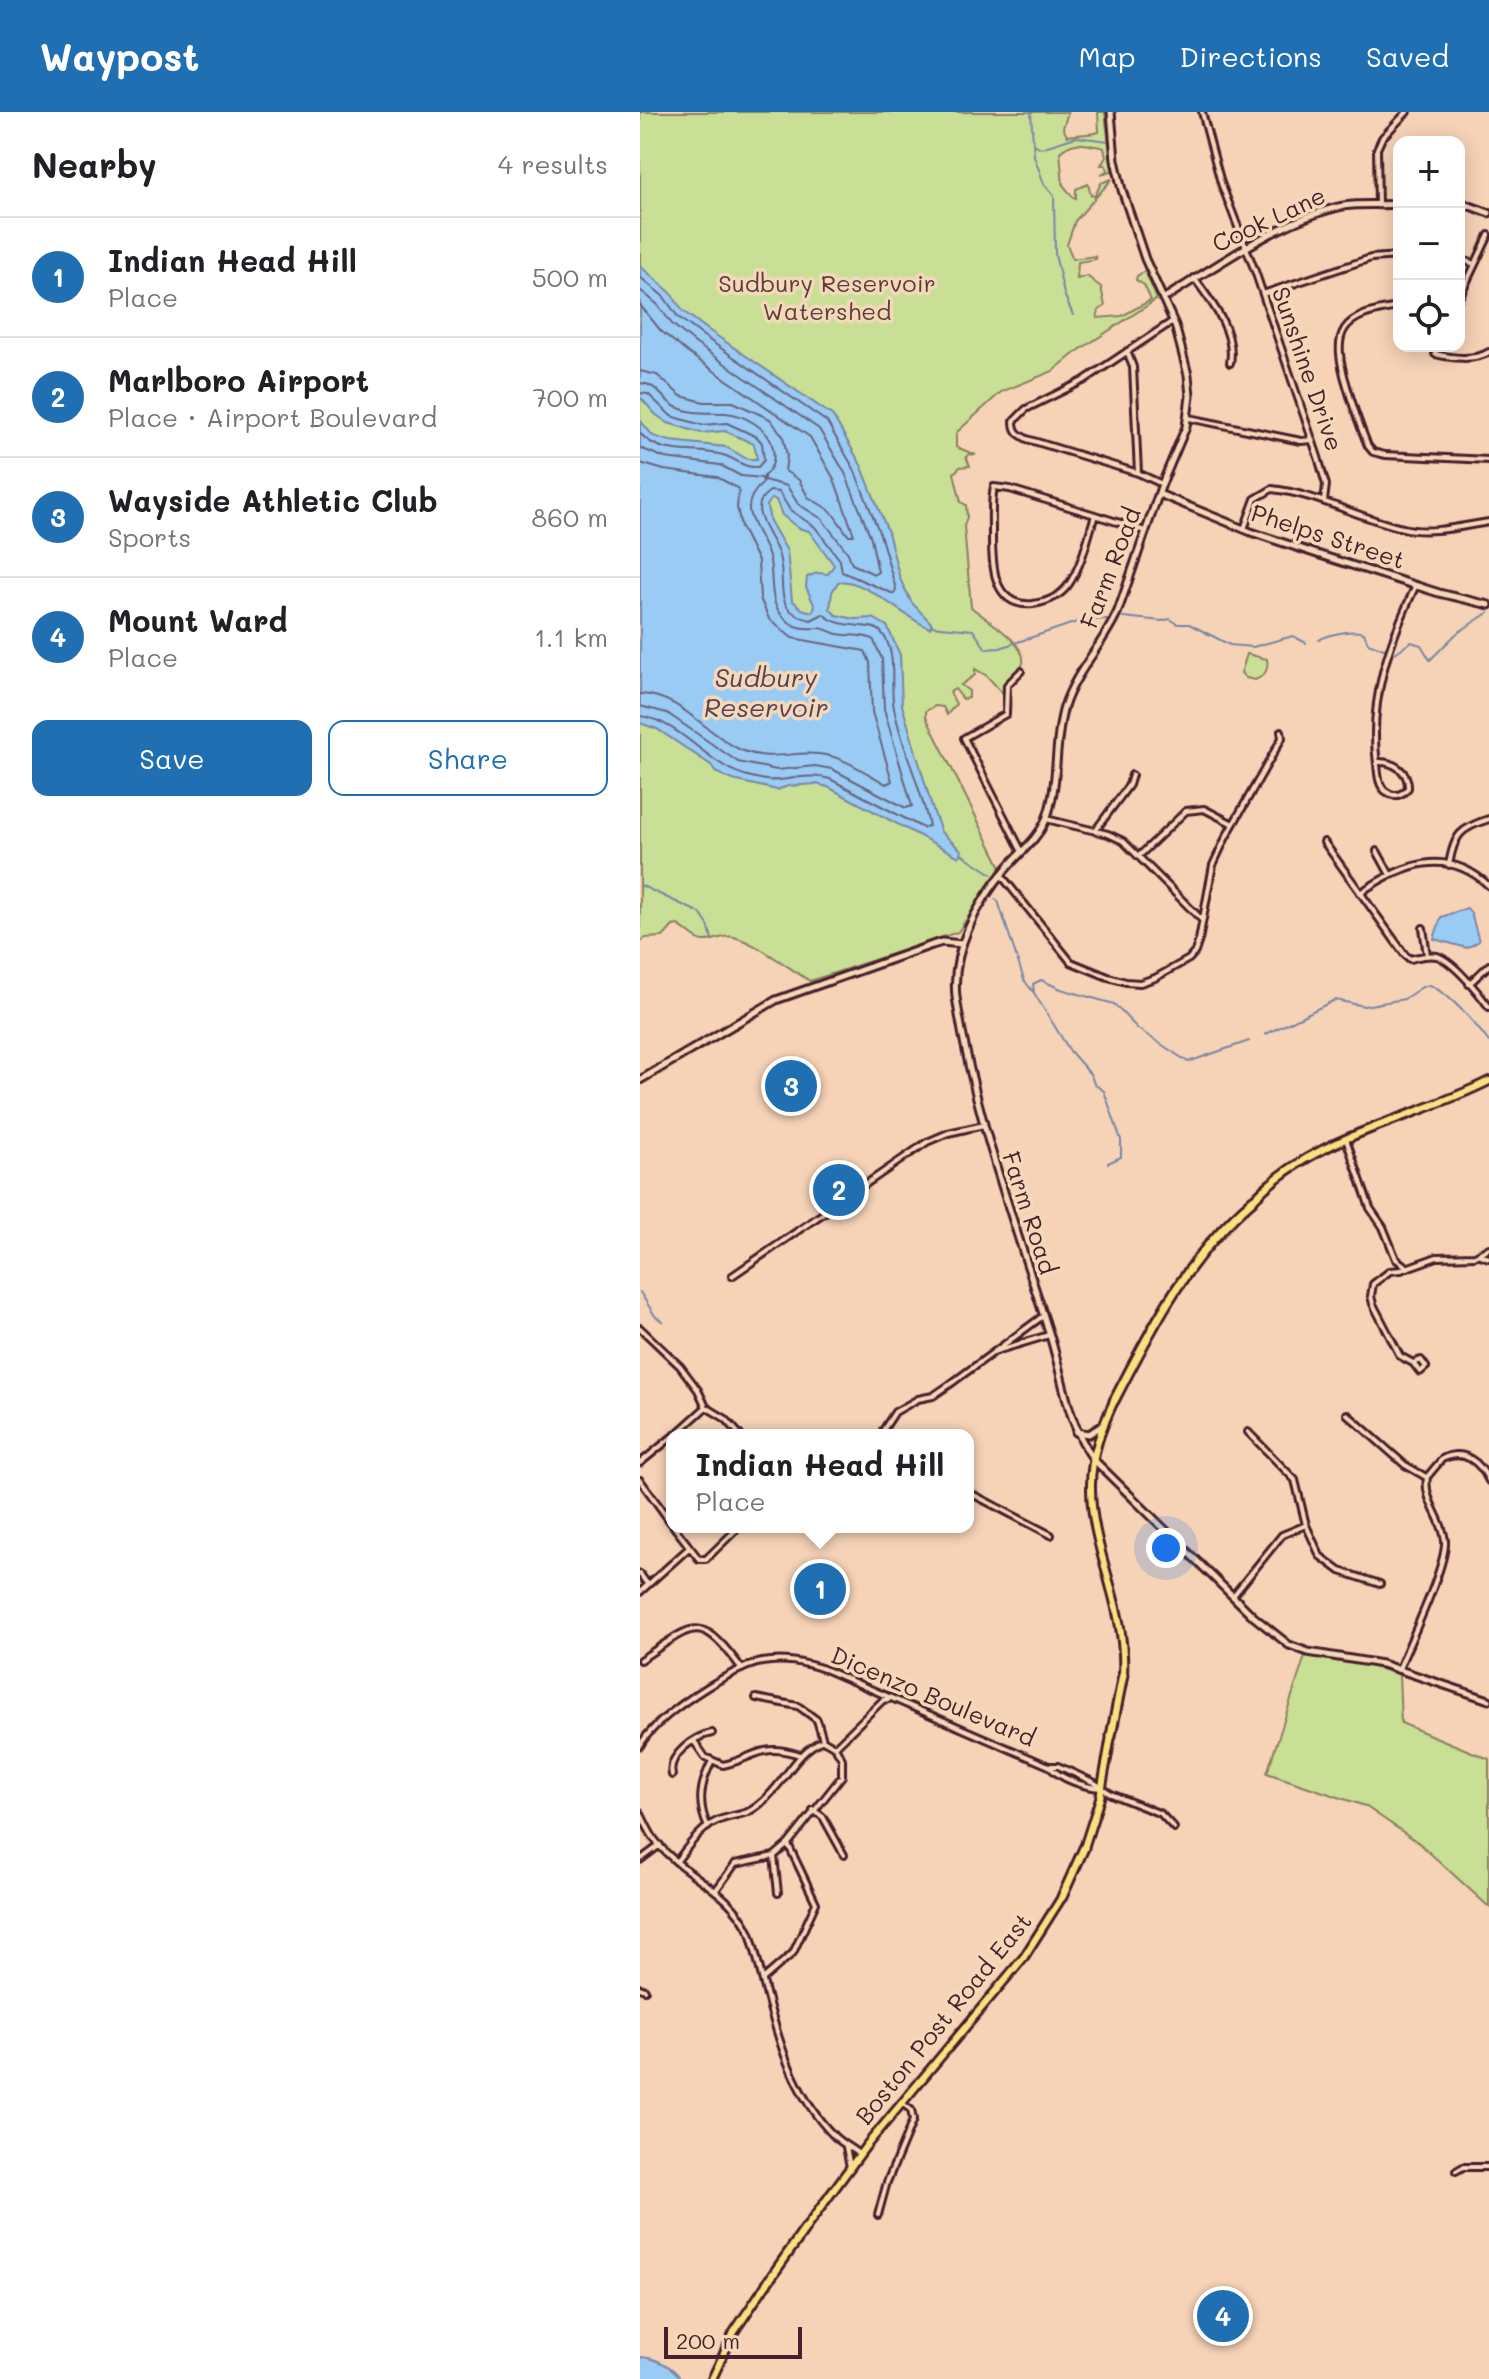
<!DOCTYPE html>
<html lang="en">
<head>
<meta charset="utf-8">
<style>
	:root { --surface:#fff; --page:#f2f2f2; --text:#202124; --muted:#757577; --line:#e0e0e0; --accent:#1f6fb2 }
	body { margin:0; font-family:Mali,sans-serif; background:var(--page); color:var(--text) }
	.controls { position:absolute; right:24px; top:24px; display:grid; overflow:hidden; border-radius:16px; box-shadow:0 4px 20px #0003 }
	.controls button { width:72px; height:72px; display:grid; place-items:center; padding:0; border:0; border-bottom:2px solid var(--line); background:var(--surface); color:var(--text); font:40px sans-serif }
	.scale { position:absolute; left:24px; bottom:20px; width:138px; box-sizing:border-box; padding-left:8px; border:4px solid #4a1f2b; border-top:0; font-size:22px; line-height:28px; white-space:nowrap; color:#4a1f2b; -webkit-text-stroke:6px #f3d9ba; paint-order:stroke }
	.you { position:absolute; left:526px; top:1436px; width:28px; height:28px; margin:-20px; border:6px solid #fff; border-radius:50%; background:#1a73e8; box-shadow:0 0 0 12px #1a73e833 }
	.badge { display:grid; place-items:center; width:52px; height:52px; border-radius:50%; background:var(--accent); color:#fff; font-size:26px; font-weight:700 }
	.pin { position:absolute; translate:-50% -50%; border:4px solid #fff; box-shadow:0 2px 8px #0006 }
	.popup { position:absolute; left:26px; top:1317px; width:308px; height:104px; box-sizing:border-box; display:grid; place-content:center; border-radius:16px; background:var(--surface); filter:drop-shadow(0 2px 6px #0005); font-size:26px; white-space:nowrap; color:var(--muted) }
	.popup b { font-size:30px; color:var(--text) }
	.popup::after { content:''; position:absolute; left:50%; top:100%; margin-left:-16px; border:16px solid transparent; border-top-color:var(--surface) }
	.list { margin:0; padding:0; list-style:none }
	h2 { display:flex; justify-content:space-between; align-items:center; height:104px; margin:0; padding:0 32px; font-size:34px }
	h2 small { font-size:26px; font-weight:400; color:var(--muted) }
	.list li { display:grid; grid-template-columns:52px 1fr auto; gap:24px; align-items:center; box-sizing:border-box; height:120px; padding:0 32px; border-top:2px solid var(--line) }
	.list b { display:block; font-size:30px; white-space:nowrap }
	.list p { margin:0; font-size:26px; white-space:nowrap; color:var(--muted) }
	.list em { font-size:26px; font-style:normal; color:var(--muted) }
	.actions { display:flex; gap:16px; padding:24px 32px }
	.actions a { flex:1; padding:18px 0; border:2px solid var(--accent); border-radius:16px; text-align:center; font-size:28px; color:var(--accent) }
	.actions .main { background:var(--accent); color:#fff }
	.icon { flex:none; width:44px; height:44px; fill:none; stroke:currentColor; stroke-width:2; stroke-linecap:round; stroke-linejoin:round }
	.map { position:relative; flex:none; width:849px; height:2267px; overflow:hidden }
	header { display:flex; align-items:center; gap:48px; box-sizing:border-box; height:112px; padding:0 40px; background:var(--accent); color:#fff }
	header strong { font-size:38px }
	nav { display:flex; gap:44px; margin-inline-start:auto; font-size:28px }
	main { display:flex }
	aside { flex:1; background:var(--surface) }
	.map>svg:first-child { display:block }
</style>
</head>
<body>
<header>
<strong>Waypost</strong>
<nav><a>Map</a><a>Directions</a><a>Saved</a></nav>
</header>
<main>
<aside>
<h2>Nearby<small>4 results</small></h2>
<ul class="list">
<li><span class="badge">1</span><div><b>Indian Head Hill</b><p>Place</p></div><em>500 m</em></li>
<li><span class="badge">2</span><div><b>Marlboro Airport</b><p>Place · Airport Boulevard</p></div><em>700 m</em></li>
<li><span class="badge">3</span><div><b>Wayside Athletic Club</b><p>Sports</p></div><em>860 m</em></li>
<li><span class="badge">4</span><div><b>Mount Ward</b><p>Place</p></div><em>1.1 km</em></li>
</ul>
<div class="actions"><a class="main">Save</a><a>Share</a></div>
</aside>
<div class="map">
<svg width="849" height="2267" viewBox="0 0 849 2267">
	<rect width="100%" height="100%" fill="#f6d3b7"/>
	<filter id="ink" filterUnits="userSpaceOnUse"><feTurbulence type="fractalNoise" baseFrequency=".0125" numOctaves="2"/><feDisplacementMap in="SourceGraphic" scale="16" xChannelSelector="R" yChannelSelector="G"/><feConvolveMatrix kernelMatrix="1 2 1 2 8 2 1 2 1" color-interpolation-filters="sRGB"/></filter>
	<g filter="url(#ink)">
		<path fill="#c8df95" stroke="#897f60" stroke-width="2" d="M0,0H428L423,16L427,24C438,22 449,23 459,20L458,0H465L472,59L461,62L468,58L465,53H461L466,45L464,36C446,32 434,27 420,40L423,73L433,85L436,86V77L448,72L451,83L455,84L461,71L472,67L435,109L427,133L433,147L455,144L456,147L438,150L437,167L447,164L461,175L465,194L459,198L457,206L482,204L511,188L504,173L496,168L497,164L505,159L517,187L435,241L413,259L361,280L316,321V335L336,343L329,342L326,345L330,354L320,355L314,361L321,390L326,393L327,405L324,414L331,495C345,507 387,531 383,551C381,559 370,565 365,571L367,581L364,583L347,564L335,557V563L321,573L329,579V586L323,587L315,577L310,580L316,592L307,603L303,595L295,594L286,599V605L361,755L318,820L170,869C148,856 119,832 94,825C83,822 74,830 64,829C55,829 46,817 38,813L33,814L23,825L5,826L0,831Z
			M607,542L627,547C629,558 625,564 615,568L606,566L601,561Z
			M665,1544L729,1554L759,1562L761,1611L849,1647V1795L779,1731L725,1694L627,1661Z"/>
		<path fill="#99cbf5" stroke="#7986a4" stroke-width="2" fill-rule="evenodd" d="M0,154L30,180L43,199L67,217L193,304L221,353L248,420L260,467L272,491L292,512L290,516C266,508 223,464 198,470L192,480L190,497L196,503L215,507L233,506L247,514L260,543L262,593L293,698L301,720L322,739L319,745L188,675L176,672L148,674L137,678L93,668L75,660L71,653L17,617L0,611V308L13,324L30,329L86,335L107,347H117L114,332L85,319L61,321L28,311L15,302L0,285ZM131,387L136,388L142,403L158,416L169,419L194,453L188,462L177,461L167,465L166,475L175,495L172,500L162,497L152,488L147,439L130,409L127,394Z
			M827,796L831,801L839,829L827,836L794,827L801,805Z
			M0,2245C14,2245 33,2254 41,2267H0Z"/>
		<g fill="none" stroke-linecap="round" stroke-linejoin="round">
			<path stroke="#6a647c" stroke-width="2" d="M0,165L24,185L38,205L62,223L187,310L214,357L240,422L256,477L254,482L202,460L200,448L175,415L150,398L139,380L130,379C104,395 132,423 138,441C149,469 128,498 171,508L183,502C202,519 231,510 240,519C259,538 249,573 254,596C262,636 281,675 289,714L283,716L190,667C172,662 157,666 140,668C125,670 99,663 86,655C58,639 33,608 0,604
				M0,178L17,192L32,212L55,231L179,317L205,361L231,426L238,460L234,462L212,452L208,441L182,407L158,392L147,374L124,368V364C133,355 135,348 133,336C130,317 104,302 85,301C68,300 53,303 36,295C21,287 18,272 0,271
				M0,193L21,219L48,241L170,325L194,367L214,423H208L191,399L168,385L159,368L145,359L147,344L143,324L130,307L93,290H64L41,284L17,263L0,259
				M0,281L8,282L31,304L62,313L87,311L117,325L122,331L124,348L118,355C102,356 97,347 83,343C55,335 21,346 0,321
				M0,336L25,346L80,353L101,364L122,366L123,371C90,399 125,421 130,449C134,473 127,494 150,511C160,518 169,516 179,516C184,516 191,520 197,522C208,524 223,522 233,527L242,547L244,597L272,694L266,696L192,657L175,654L137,658L98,650L27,601L0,594
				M0,351L24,358L77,365L99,377L97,395L101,415L118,449L120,486L129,507L152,526L225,539L230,550L232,600L252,669L246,672C226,661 203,644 179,642C151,639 130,650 101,638C66,622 41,583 0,582"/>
			<path stroke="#7986a4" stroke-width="2" d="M391,0L394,44L404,72L414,84L415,142L424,182L433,203
				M394,32L401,36L436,25L469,29
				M483,505L522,509L530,507L538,512H549L590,533L613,535L653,524L666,531
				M291,514L333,518L346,537L360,536L440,509L467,507
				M679,528C688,522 714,517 724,521L728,531L744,537
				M755,541L771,530L781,533L790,548L816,522L849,500
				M320,741L352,762
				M0,773L60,801L68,813L72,827
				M355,787L358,789L384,868L394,881L393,872L401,868L421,877L474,892L498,917L548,950L609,929
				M394,881L430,939L451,963L454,972L464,979L481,1028V1045L468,1051
				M626,922L695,888L724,894L764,887L782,875L790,873C814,886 833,909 849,930
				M0,1180L15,1204L23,1210"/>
			<g stroke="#4a1f2b" stroke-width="10">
				<path id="street" d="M562,0L581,71L615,159L678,345L686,373L684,389
					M738,93L737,37L742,26L767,0
					M819,147L835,152
					M554,166C571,189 596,220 590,251
					M623,182L731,146L759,144
					M819,186L849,123
					M759,195C701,203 690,218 707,274C713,295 720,314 728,334L733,340L745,343L849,348
					M797,234L795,242C811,246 835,249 849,240
					M487,239L493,255L498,361
					M549,306L661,329L672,328
					M522,372L498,361L387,327C378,322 374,320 374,309L386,297L443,269L533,209
					M455,403L370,377L354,375C351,389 352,404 352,418C352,447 350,496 393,492C407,490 421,484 429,472C442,453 448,425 455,403L505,419
					M604,417L615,387L632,377C678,382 718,406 763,416C790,423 822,414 849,410
					M381,559L367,573L366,602L324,626L382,740
					M737,650C753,649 769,659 768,676C762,683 755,686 747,680C738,675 738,661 737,652C728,588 749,531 776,473
					M406,707L468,722L483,729L562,808
					M455,719L489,673L492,663
					M684,730L765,843L770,847C779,845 788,842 797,844C814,850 838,880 849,895
					M737,739L749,761
					M499,744L546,699L564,697L593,712
					M809,753C814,723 820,716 849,707
					M361,763L431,850L468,865L486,870L500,871L515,866L549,847L555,840L559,828L573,753L586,725L642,626L641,619
					M720,781C762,752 807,734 849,774
					M783,816L787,843
					M829,872L849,853
					M706,1027L730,1096L743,1115L756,1147L768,1156
					M840,1143L849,1146
					M92,1164L287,1030L308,1021L344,1013
					M0,1216L40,1254L58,1278L66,1295L86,1307L100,1323
					M356,1239L409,1223
					M773,1251L781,1248L786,1255L780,1260L773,1251L760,1244L733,1192L731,1184L733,1172L750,1159L761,1158L797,1145L835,1144L849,1136
					M707,1302L765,1353L786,1365
					M608,1320L655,1368L666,1413L680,1444L700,1459L740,1472
					M35,1323L66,1295
					M240,1323L255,1300L278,1287L293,1284L309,1273L403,1204
					M0,1351L32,1325
					M0,1368L32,1412
					M328,1382L334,1383L411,1423
					M34,1415L59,1447H66L99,1415
					M0,1462L8,1473
					M0,1480L50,1435
					M593,1484L642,1423L666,1413
					M0,1548C55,1513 58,1498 102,1557
					M759,1557C769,1531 807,1453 805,1429C803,1406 783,1389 787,1365L802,1347C824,1336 840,1350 849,1369
					M116,1586L158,1594L177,1608L183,1628
					M54,1629L65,1645L83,1653C116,1646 120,1630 160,1643
					M0,1634C13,1606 92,1555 122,1550C144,1546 163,1550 184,1557L409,1654C420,1667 444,1675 461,1676
					M409,1654H418L453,1670L471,1682L521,1702L534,1716
					M32,1663C27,1643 55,1624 72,1621
					M173,1698L183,1705L204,1743
					M0,1700C5,1710 9,1720 15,1728C44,1766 88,1774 110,1821C131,1891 140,1971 195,2025C203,2032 211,2036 220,2043
					M68,1715C57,1692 60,1672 72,1649
					M134,1744L138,1781
					M0,1748L20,1733
					M37,1749C49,1733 62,1714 82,1707C100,1701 107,1704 122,1690C145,1671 155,1640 183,1628L195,1635
					M76,1778L95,1752L134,1744L148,1732L202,1664V1647L195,1635L243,1588L249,1587
					M123,1867L153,1841L176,1791L148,1732
					M0,1876L5,1878
					M206,2035L210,2055
					M816,2059L823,2055H849
					M238,2103L247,2070L273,2008L271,1998L262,1991"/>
			</g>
			<g stroke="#4a1f2b" stroke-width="11">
				<path id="secondary" d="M471,0L475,48L482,78L505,147L535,213L548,263L550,284L546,315L522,372L478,499C463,533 435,560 424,595C413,632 420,674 405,710C396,729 379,741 366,757C337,791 311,839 316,885C334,1003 376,1114 411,1227C424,1270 427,1311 454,1348L614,1505L649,1533L668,1540L742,1552L849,1588
					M819,90L849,101
					M523,187C574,156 633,113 691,97C713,90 737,94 759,92
					M519,382L611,420L680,443L799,481L849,493
					M0,968L136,888L292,833L302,830L322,832
					M436,1320L449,1322L463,1313"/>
			</g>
			<g stroke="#4a1f2b" stroke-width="12">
				<path id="primary" d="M613,1088C675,1022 771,1009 849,969
					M474,1289C462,1315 451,1343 451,1373C450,1438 487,1493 483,1563
					M444,1736L460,1686L471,1624
					M165,2117L226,2034L384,1845L422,1785
					M72,2267L94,2220L127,2171"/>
			</g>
			<g stroke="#4a1f2b" stroke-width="13">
				<path id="highway" d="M474,1289C512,1215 548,1143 613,1088
					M471,1624L483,1563
					M422,1785L444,1736
					M127,2171L165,2117"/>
			</g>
			<use href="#street" stroke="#f3d9ba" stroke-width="4"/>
			<use href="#secondary" stroke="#f3d9ba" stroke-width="5"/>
			<use href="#primary" stroke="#f7e281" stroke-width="6"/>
			<use href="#highway" stroke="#f7e281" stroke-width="7"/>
		</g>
	</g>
	<g text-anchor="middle" stroke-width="7" stroke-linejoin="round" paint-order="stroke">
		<g font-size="24" fill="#4a1f2b" stroke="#f3d9ba">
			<text transform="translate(629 108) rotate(-25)" y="8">Cook Lane</text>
			<text transform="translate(667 257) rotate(71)" y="8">Sunshine Drive</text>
			<text transform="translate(688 425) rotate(18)" y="8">Phelps Street</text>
			<text transform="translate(471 456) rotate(-69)" y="8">Farm Road</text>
			<text transform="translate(389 1101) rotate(72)" y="8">Farm Road</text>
			<text transform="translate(293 1585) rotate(23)" y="8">Dicenzo Boulevard</text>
			<text transform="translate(304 1907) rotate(-51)" y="8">Boston Post Road East</text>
		</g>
		<g font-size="24" fill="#5d3c3b" stroke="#f3d9ba">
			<text x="187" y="180">Sudbury Reservoir<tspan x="187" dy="28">Watershed</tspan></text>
		</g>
		<g font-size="26" font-style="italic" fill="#5a4153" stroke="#f3d9ba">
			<text x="126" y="575">Sudbury<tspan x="126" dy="30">Reservoir</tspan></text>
		</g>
	</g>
</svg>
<div class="controls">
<button>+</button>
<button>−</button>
<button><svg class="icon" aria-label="locate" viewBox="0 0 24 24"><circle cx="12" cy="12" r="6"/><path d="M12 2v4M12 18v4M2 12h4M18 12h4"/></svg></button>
</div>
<div class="scale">200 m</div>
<div class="you"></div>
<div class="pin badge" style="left:180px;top:1477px">1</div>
<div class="popup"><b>Indian Head Hill</b>Place</div>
<div class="pin badge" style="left:199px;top:1078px">2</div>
<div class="pin badge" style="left:151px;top:974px">3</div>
<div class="pin badge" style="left:583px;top:2204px">4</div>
</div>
</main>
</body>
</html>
